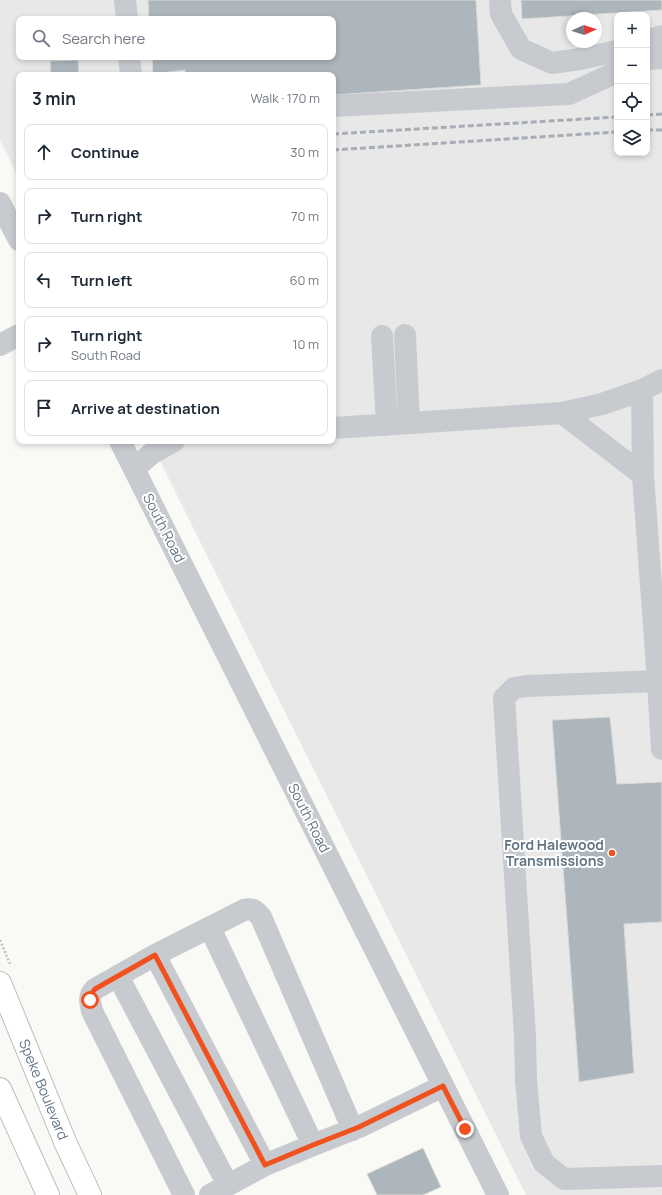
<!DOCTYPE html>
<html lang="en">
<head>
<meta charset="utf-8">
<style>
	:root { --surface:#fff; --page:#f2f2f3; --text:#1f2937; --muted:#747a83; --line:#e0e1e3 }
	body { margin:0; font-family:Manrope,sans-serif; background:var(--page); color:var(--text) }
	.controls { position:absolute; right:12px; top:12px; display:grid; overflow:hidden; border-radius:8px; box-shadow:0 2px 6px #0003 }
	.controls button { width:36px; height:36px; display:grid; place-items:center; padding:0; border:0; border-bottom:1px solid var(--line); background:var(--surface); color:var(--text); font:20px sans-serif }
	.compass { position:absolute; left:566px; top:12px; width:36px; height:36px; border-radius:50%; background:var(--surface); box-shadow:0 2px 6px #0003; rotate:87deg }
	.stop { position:absolute; width:12px; height:12px; margin:-9px; border:3px solid #f1511e; border-radius:50%; background:#fff }
	.stop.end { background:#f1511e; border-color:#fff; box-shadow:0 1px 4px #0008 }
	.list { margin:0; padding:0; list-style:none }
	h2 { display:flex; justify-content:space-between; align-items:center; height:52px; margin:0; padding:0 16px; font-size:17px }
	h2 small { font-size:13px; font-weight:400; color:var(--muted) }
	.list li { display:grid; grid-template-columns:26px 1fr auto; gap:12px; align-items:center; box-sizing:border-box; height:56px; margin:0 8px 8px; padding:0 8px; border:1px solid var(--line); border-radius:8px }
	.list b { display:block; font-size:15px; white-space:nowrap }
	.list p { margin:0; font-size:13px; white-space:nowrap; color:var(--muted) }
	.list em { font-size:13px; font-style:normal; color:var(--muted) }
	.icon { flex:none; width:22px; height:22px; fill:none; stroke:currentColor; stroke-width:2; stroke-linecap:round; stroke-linejoin:round }
	.map { position:relative; flex:none; width:662px; height:1195px; overflow:hidden }
	.search { position:absolute; background:var(--surface); box-shadow:0 2px 6px #0003; left:16px; top:16px; width:320px; height:44px; display:flex; align-items:center; gap:10px; box-sizing:border-box; padding:0 14px; border-radius:8px; color:var(--muted); font-size:15px }
	.panel { position:absolute; background:var(--surface); box-shadow:0 2px 6px #0003; left:16px; top:72px; width:320px; height:372px; border-radius:8px }
	.map>svg:first-child { display:block }
</style>
</head>
<body>
<div class="map">
<svg width="662" height="1195" viewBox="0 0 662 1195">
	<rect width="100%" height="100%" fill="#f9f9f6"/>
	<path fill="#e7e8e7" fill-rule="evenodd" d="M0,0H662V1195H526L150,441H333V75H19V179L0,140ZM617,15H647V153H617ZM572,18H596V42H572ZM19,19H333V57H19Z"/>
	<path fill="#adb6bc" stroke="#dbdbd8" d="M148,0H476L481,85L333,95V75H185V70L153,74L152,57H333V19H149Z
		M521,0H662V10L522,19Z
		M78,60L79,75H51L50,61Z
		M610,717L617,784L662,782V922L624,924L634,1073L579,1082L552,720Z
		M423,1148L441,1187L423,1195H377L367,1174Z"/>
	<g fill="none" stroke-linecap="round" stroke-linejoin="round">
		<g stroke="#b9bdc0" stroke-width="24">
			<g id="highway">
				<path id="s1" d="M0,983L66,1144L90,1195"/>
				<path d="M0,1089L48,1195"/>
			</g>
		</g>
		<path stroke="#c0c3c5" stroke-width="2.5" stroke-dasharray="2 2" stroke-linecap="butt" d="M0,940L10,964"/>
		<path stroke="#c7cbcf" stroke-width="22" d="M125,0L127,19
			M500,0L501,14L521,49L552,63L580,59L617,51
			M647,41L662,36
			M129,57L131,75
			M647,59L662,58
			M333,106L569,94L617,72
			M0,203L19,240
			M405,335L409,423
			M382,336L387,425
			M0,345L19,335
			M642,390L643,475
			M562,413L643,475L658,681L662,749
			M333,428L562,413L602,404L642,390L662,380
			M120,441L498,1195
			M134,469L151,454L174,441
			M658,681L527,686L514,688L504,698L525,1037L526,1080L531,1136L544,1163L564,1179L662,1176
			M210,928L313,1145
			M155,955L265,1165
			M118,976L228,1185
			M184,1195L92,1011C90,1002 88,996 95,989L155,955L244,910C252,908 255,910 261,917L353,1130
			M210,1195L265,1165L313,1145L359,1127L443,1086"/>
		<use href="#highway" stroke="#fff" stroke-width="22"/>
		<path stroke="#a7adb4" stroke-width="3" stroke-dasharray="6 3" stroke-linecap="butt" d="M647,115L662,114
			M647,130H662
			M333,134L617,117
			M333,150L617,132"/>
	</g>
	<g fill="none" stroke-linecap="round" stroke-linejoin="round">
		<path stroke="#f1511e" stroke-width="5" d="M90,1000L91,994L95,989L155,955L265,1165L313,1145L359,1127L443,1086L465,1129"/>
	</g>
	<circle fill="#f1511e" stroke="#fff" stroke-width="1.5" cx="612" cy="853" r="4"/>
	<g text-anchor="middle" stroke-width="4" stroke-linejoin="round" paint-order="stroke">
		<g font-size="14" fill="#627484" stroke="#fff">
			<text transform="translate(164 528) rotate(63)" y="5">South Road</text>
			<text transform="translate(309 818) rotate(63)" y="5">South Road</text>
			<text dy="5" stroke="none"><textPath href="#s1" startOffset="115">Speke Boulevard</textPath></text>
		</g>
		<g font-size="14" font-weight="bold" fill="#627484" stroke="#fff" text-anchor="end">
			<text x="604" y="850">Ford Halewood<tspan x="604" dy="16">Transmissions</tspan></text>
		</g>
	</g>
</svg>
<div class="controls">
<button>+</button>
<button>−</button>
<button><svg class="icon" aria-label="locate" viewBox="0 0 24 24"><circle cx="12" cy="12" r="6"/><path d="M12 2v4M12 18v4M2 12h4M18 12h4"/></svg></button>
<button><svg class="icon" aria-label="layers" viewBox="0 0 24 24"><path d="M12 4l9 5-9 5-9-5zM3 14l9 5 9-5"/></svg></button>
</div>
<svg class="compass" viewBox="-18 -18 36 36"><path d="M0-13l5 13h-10z" fill="#e53935"/><path d="M0 13l5-13h-10z" fill="#747a83"/></svg>
<div class="stop" style="left:90px;top:1000px"></div>
<div class="stop end" style="left:465px;top:1129px"></div>
<div class="search"><svg class="icon" aria-label="search" viewBox="0 0 24 24"><circle cx="10" cy="10" r="6"/><path d="M15 15l6 6"/></svg>Search here</div>
<section class="panel">
<h2>3 min<small>Walk · 170 m</small></h2>
<ul class="list">
<li><svg class="icon" aria-label="ahead" viewBox="0 0 24 24"><path d="M12 20V5M6 11l6-6 6 6"/></svg><div><b>Continue</b></div><em>30 m</em></li>
<li><svg class="icon" aria-label="right" viewBox="0 0 24 24"><path d="M7 20v-9h11M14 6l5 5-5 5"/></svg><div><b>Turn right</b></div><em>70 m</em></li>
<li><svg class="icon" aria-label="left" viewBox="0 0 24 24"><path d="M17 20v-9H6M10 6l-5 5 5 5"/></svg><div><b>Turn left</b></div><em>60 m</em></li>
<li><svg class="icon" aria-label="right" viewBox="0 0 24 24"><path d="M7 20v-9h11M14 6l5 5-5 5"/></svg><div><b>Turn right</b><p>South Road</p></div><em>10 m</em></li>
<li><svg class="icon" aria-label="arrive" viewBox="0 0 24 24"><path d="M6 21V4h12l-3 4 3 4H6"/></svg><div><b>Arrive at destination</b></div></li>
</ul>
</section>
</div>
</body>
</html>
